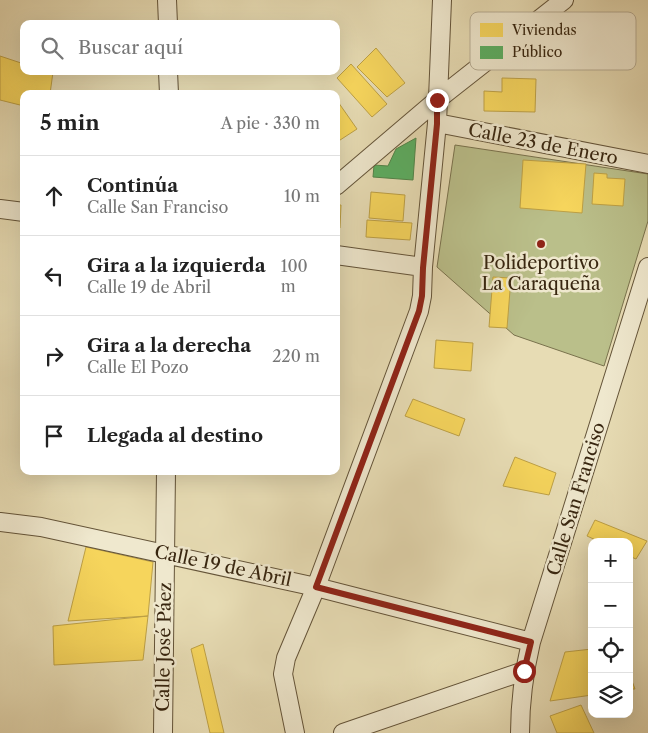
<!DOCTYPE html>
<html lang="es">
<head>
<meta charset="utf-8">
<style>
	:root { --surface:#fff; --page:#f6f6f6; --text:#222; --muted:#767676; --line:#e0e0e0 }
	body { margin:0; font-family:"Libre Caslon Text",serif; background:var(--page); color:var(--text) }
	.controls { position:absolute; right:15px; bottom:15px; display:grid; overflow:hidden; border-radius:10px; box-shadow:0 5px 20px #0002 }
	.controls button { width:45px; height:45px; display:grid; place-items:center; padding:0; border:0; border-bottom:1px solid var(--line); background:var(--surface); color:var(--text); font:25px sans-serif }
	.stop { position:absolute; width:15px; height:15px; margin:-11px; border:4px solid #8f2418; border-radius:50%; background:#fff }
	.stop.end { background:#8f2418; border-color:#fff; box-shadow:0 1px 5px #0008 }
	.list { margin:0; padding:0; list-style:none }
	h2 { display:flex; justify-content:space-between; align-items:center; height:65px; margin:0; padding:0 20px; font-size:21px }
	h2 small { font-size:16px; font-weight:400; color:var(--muted) }
	.list li { display:grid; grid-template-columns:32px 1fr auto; gap:15px; align-items:center; box-sizing:border-box; height:80px; padding:0 20px; border-top:1px solid var(--line) }
	.list b { display:block; font-size:19px; white-space:nowrap }
	.list p { margin:0; font-size:16px; white-space:nowrap; color:var(--muted) }
	.list em { font-size:16px; font-style:normal; color:var(--muted) }
	.icon { flex:none; width:28px; height:28px; fill:none; stroke:currentColor; stroke-width:2; stroke-linecap:round; stroke-linejoin:round }
	.map { position:relative; flex:none; width:648px; height:733px; overflow:hidden }
	.search { position:absolute; background:var(--surface); box-shadow:0 5px 20px #0002; left:20px; top:20px; width:320px; height:55px; display:flex; align-items:center; gap:12px; box-sizing:border-box; padding:0 18px; border-radius:10px; color:var(--muted); font-size:19px }
	.panel { position:absolute; background:var(--surface); box-shadow:0 5px 20px #0002; left:20px; top:90px; width:320px; height:385px; border-radius:10px }
	.map>svg:first-child { display:block }
</style>
</head>
<body>
<div class="map">
<svg width="648" height="733" viewBox="0 0 648 733">
	<rect width="100%" height="100%" fill="#e7dcb4"/>
	<filter id="stains"><feTurbulence type="fractalNoise" baseFrequency=".004" numOctaves="4"/><feColorMatrix values="0 0 0 0 .2 0 0 0 0 .09 0 0 0 0 .02 0 0 0 .5 -.17"/></filter>
	<radialGradient id="worn" r=".72"><stop offset=".6" stop-color="#630" stop-opacity="0"/><stop offset="1" stop-color="#630" stop-opacity=".3"/></radialGradient>
	<path fill="#babf8a" stroke="#79724d" d="M455,145L648,174V221L604,366L514,335L437,267Z"/>
	<path fill="#f6d55c" stroke="#bda045" d="M376,48L405,83L387,97L357,67Z
		M0,56L24,64V71L53,72L50,94H24V106L0,100Z
		M351,64L387,104L372,117L337,78Z
		M502,78L536,79L535,112L484,111V91L502,92Z
		M336,99L357,129L337,142L336,140Z
		M523,160L586,164L582,213L520,208Z
		M594,173L607,174V178L625,179L623,206L592,204Z
		M371,192L405,195L403,221L369,218Z
		M336,205H341L340,228L336,227Z
		M367,220L412,223L410,240L366,237Z
		M493,277L511,278L507,328L489,327Z
		M436,340L473,343L471,371L434,368Z
		M413,399L465,419L459,436L405,416Z
		M515,457L556,473L549,495L503,486Z
		M595,520L647,541L636,559L629,556V542H600L587,536Z
		M86,547L153,562L148,616L68,621Z
		M148,616L143,660L54,665L53,626Z
		M203,644L224,733H210L191,649Z
		M592,649V695L550,701L565,652Z
		M629,673L635,689H629Z
		M581,705L594,733H557L550,716Z"/>
	<path fill="#5aae61" stroke="#508549" d="M416,138L413,180L373,177L374,165L388,166L396,149Z"/>
	<g fill="none" stroke-linecap="round" stroke-linejoin="round">
		<g stroke="#645439" stroke-width="20">
			<path id="minor" d="M167,0L168,24
				M168,71L169,94
				M437,123L648,164
				M336,186L437,100L564,0
				M0,209L24,212
				M336,255L423,267
				M0,522L41,527L316,587L531,642
				M163,733L166,471
				M295,733L283,674L286,658L316,587L419,311L422,296L423,267L437,123L442,0
				M343,733L524,671
				M520,733C520,701 524,672 531,642L648,267"/>
		</g>
		<use href="#minor" stroke="#efe8ce" stroke-width="18"/>
	</g>
	<g fill="none" stroke-linecap="round" stroke-linejoin="round">
		<path stroke="#8f2418" stroke-width="6" d="M437,100V124L423,268L422,296L419,311L316,587L531,642L524,671"/>
	</g>
	<circle fill="#8f2418" stroke="#efe8ce" stroke-width="2" cx="541" cy="244" r="5"/>
	<g text-anchor="middle" stroke-width="5" stroke-linejoin="round" paint-order="stroke">
		<g font-size="18" fill="#382610" stroke="#efe8ce">
			<text transform="translate(543 144) rotate(11)" y="6">Calle 23 de Enero</text>
			<text transform="translate(576 499) rotate(-73)" y="6">Calle San Franciso</text>
			<text transform="translate(223 566) rotate(12)" y="6">Calle 19 de Abril</text>
			<text transform="translate(164 647) rotate(-89)" y="6">Calle José Páez</text>
		</g>
		<g font-size="18" fill="#382610" stroke="#efe8ce">
			<text x="541" y="269">Polideportivo<tspan x="541" dy="21">La Caraqueña</tspan></text>
		</g>
	</g>
	<rect x="470" y="12" width="166" height="58" rx="8" fill="#efe8ce" stroke="#b8ae95" stroke-width="1"/>
	<rect x="480" y="23" width="23" height="14" fill="#f6d55c"/>
	<rect x="480" y="46" width="23" height="13" fill="#5aae61"/>
	<g font-size="14" fill="#382610">
		<text x="512" y="35">Viviendas</text>
		<text x="512" y="57">Público</text>
	</g>
	<rect width="100%" height="100%" filter="url(#stains)"/>
	<rect width="100%" height="100%" fill="url(#worn)"/>
</svg>
<div class="controls">
<button>+</button>
<button>−</button>
<button><svg class="icon" aria-label="locate" viewBox="0 0 24 24"><circle cx="12" cy="12" r="6"/><path d="M12 2v4M12 18v4M2 12h4M18 12h4"/></svg></button>
<button><svg class="icon" aria-label="layers" viewBox="0 0 24 24"><path d="M12 4l9 5-9 5-9-5zM3 14l9 5 9-5"/></svg></button>
</div>
<div class="stop" style="left:524px;top:671px"></div>
<div class="stop end" style="left:437px;top:100px"></div>
<div class="search"><svg class="icon" aria-label="search" viewBox="0 0 24 24"><circle cx="10" cy="10" r="6"/><path d="M15 15l6 6"/></svg>Buscar aquí</div>
<section class="panel">
<h2>5 min<small>A pie · 330 m</small></h2>
<ul class="list">
<li><svg class="icon" aria-label="ahead" viewBox="0 0 24 24"><path d="M12 20V5M6 11l6-6 6 6"/></svg><div><b>Continúa</b><p>Calle San Franciso</p></div><em>10 m</em></li>
<li><svg class="icon" aria-label="left" viewBox="0 0 24 24"><path d="M17 20v-9H6M10 6l-5 5 5 5"/></svg><div><b>Gira a la izquierda</b><p>Calle 19 de Abril</p></div><em>100 m</em></li>
<li><svg class="icon" aria-label="right" viewBox="0 0 24 24"><path d="M7 20v-9h11M14 6l5 5-5 5"/></svg><div><b>Gira a la derecha</b><p>Calle El Pozo</p></div><em>220 m</em></li>
<li><svg class="icon" aria-label="arrive" viewBox="0 0 24 24"><path d="M6 21V4h12l-3 4 3 4H6"/></svg><div><b>Llegada al destino</b></div></li>
</ul>
</section>
</div>
</body>
</html>
